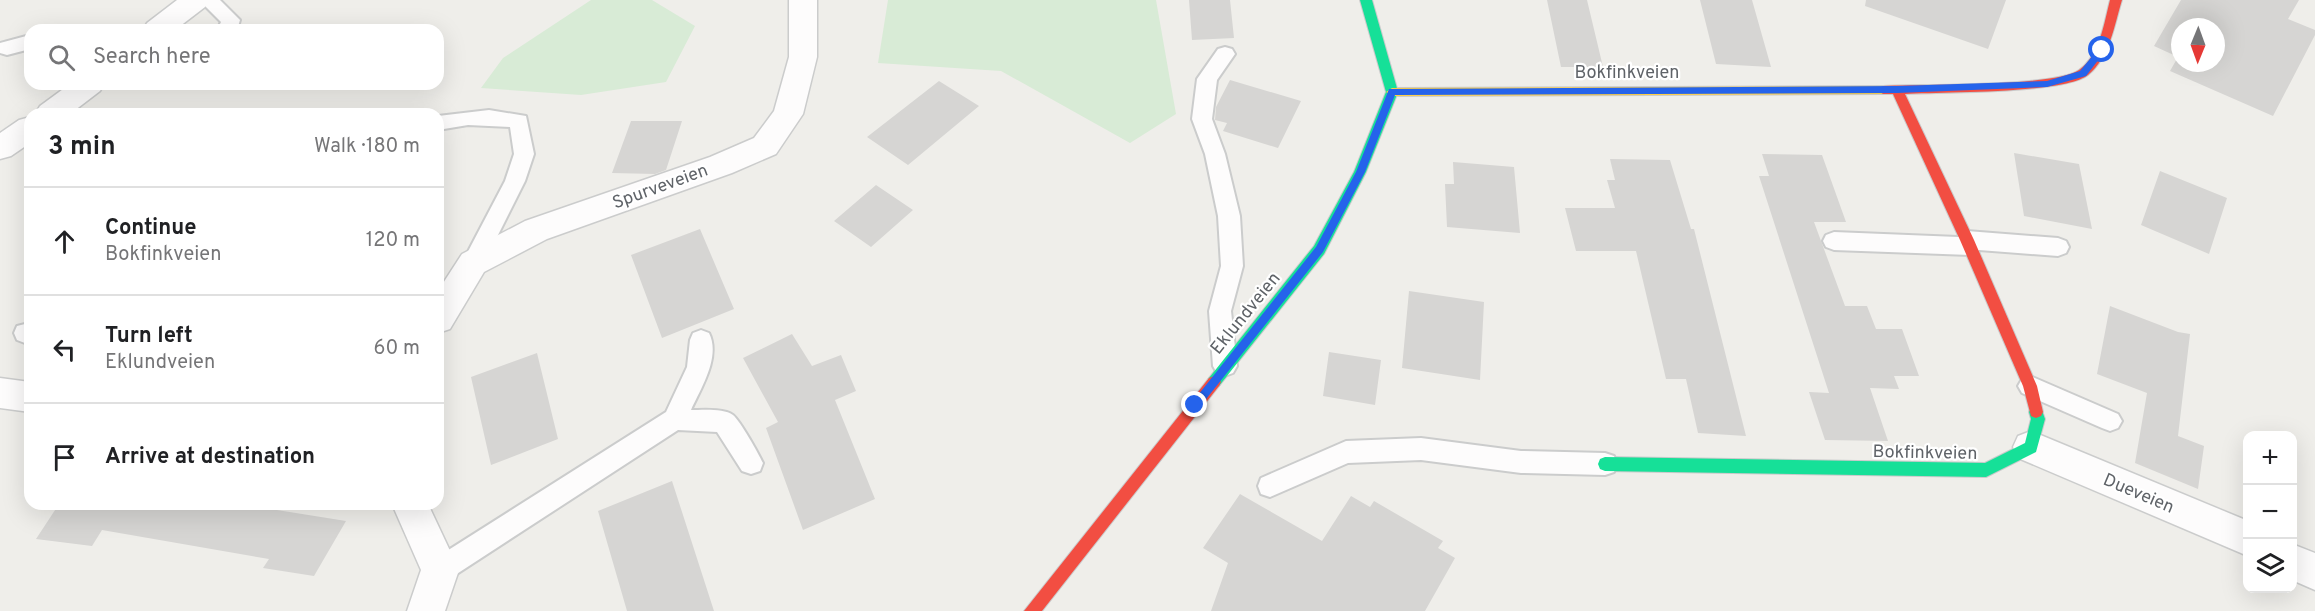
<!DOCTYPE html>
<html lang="en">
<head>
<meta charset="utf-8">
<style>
	:root { --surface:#fff; --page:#f2f2f2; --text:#202124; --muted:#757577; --line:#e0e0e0 }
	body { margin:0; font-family:Overpass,sans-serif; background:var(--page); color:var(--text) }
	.controls { position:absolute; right:18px; bottom:18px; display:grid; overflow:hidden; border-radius:12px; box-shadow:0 6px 24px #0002 }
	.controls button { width:54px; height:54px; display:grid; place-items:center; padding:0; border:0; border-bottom:2px solid var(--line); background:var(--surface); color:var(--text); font:30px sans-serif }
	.compass { position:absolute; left:2171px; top:18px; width:54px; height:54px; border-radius:50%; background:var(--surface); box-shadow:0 6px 24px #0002; rotate:181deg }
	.stop { position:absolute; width:18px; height:18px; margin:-14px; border:4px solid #2563eb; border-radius:50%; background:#fff }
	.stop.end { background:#2563eb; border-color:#fff; box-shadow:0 2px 6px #0008 }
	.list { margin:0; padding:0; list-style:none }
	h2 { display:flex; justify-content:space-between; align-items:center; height:78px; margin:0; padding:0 24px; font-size:26px }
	h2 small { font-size:20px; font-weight:400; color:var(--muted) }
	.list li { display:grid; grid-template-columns:39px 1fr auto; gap:18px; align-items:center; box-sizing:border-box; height:108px; padding:0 24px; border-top:2px solid var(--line) }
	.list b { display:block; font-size:22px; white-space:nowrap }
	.list p { margin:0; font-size:20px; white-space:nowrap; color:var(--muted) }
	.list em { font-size:20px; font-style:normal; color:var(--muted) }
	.icon { flex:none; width:33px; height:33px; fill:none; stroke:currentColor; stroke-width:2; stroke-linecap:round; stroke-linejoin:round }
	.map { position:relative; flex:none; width:2315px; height:611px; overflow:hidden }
	.search { position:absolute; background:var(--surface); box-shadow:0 6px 24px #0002; left:24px; top:24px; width:420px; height:66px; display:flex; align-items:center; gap:15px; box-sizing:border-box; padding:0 21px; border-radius:18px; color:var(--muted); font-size:22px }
	.panel { position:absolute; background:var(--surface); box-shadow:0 6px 24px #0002; left:24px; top:108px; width:420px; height:402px; border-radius:18px }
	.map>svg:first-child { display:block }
</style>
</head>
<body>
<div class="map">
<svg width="2315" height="611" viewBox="0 0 2315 611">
	<rect width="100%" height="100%" fill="#efeeea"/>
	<path fill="#d8ebd6" d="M591,0H652L695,26L666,82L581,95L481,88L503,58Z
		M888,0H1156L1176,114L1130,143L1001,71L878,63Z"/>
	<path fill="#d6d5d3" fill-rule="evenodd" d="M1189,0H1230L1234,38L1192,40Z
		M1547,0H1587L1603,67H1561Z
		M1700,0H1752L1771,67L1716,64Z
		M1866,0H2006L1988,49L1865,6Z
		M2181,0H2299L2288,19L2315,30V35L2273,116L2170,71L2178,57L2154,46ZM2180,27H2216V63H2180Z
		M1230,80L1301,101L1278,148L1223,131L1227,123L1215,120L1216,107Z
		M939,81L979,106L908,165L867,137Z
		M631,121H682L666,170L655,174L612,173Z
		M2014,153L2079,164L2092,229L2024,216Z
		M1762,154L1822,155L1846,222H1814L1845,306H1867L1876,329H1902L1919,376H1894L1899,389L1870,388L1888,441L1825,440L1809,392L1829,393L1759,176H1769Z
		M1610,159L1670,160L1691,229H1694L1746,436L1698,433L1686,379H1666L1636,251H1576L1565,208H1615L1607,180H1615Z
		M1453,162L1514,167L1520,233L1447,227L1445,184H1454Z
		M2160,171L2227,198L2209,254L2141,225Z
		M876,185L913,210L871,247L834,221Z
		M700,229L734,309L662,338L631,255Z
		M1409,291L1484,302L1480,380L1402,368Z
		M2110,306L2178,332L2190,334L2178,436L2204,446L2198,489L2135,463L2147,393L2097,374Z
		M792,334L812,366L841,355L856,391L835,400L875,499L803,530L766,428L778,422L743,358Z
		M1329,352L1381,360L1375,405L1323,396Z
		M537,353L558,439L491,465L471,377Z
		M672,481L714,611H627L598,511Z
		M1240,494L1322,541L1351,496L1370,507L1374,501L1443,541L1438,548L1455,558L1425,611H1211L1228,563L1203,548Z
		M59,504H281L277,510L346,521L314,576L263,568L269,559L102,530L92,546L36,539Z"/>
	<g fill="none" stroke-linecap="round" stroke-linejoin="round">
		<g stroke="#cbcccc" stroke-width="4">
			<path id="lane" d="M199,0H220L240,20L237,30H217L221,22Z
				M30,35V49L7,55L0,53V43Z
				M1225,47L1232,49L1235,54L1217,80L1212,119L1225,154L1240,216L1243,266L1231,311L1237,366L1233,373L1225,376L1217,373L1213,366L1209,311L1221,266L1218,216L1205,154L1192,119L1197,79L1218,49Z
				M489,110L526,116L534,154L525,181L481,269L473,272L465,269L462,263L505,181L514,154L510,127L468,125L438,130V116Z
				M1967,231L2058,238L2066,241L2069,247L2066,253L2058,256L1979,250L1970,255L1834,250L1826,247L1823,241L1826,235L1834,232L1958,237Z
				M25,324L30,325V345L17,340L14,333L17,326Z
				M701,330L709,333C721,357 701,388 691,410C702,410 724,408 733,415C741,422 758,453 763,463L760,471L751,474L742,471L717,432L678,430L449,579L440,582L431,579L427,570L431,561L666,412L687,367L690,340L693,333Z
				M2030,376L2118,414L2122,421L2118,428L2110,431L2102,428L2022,393L2018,386L2022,379Z
				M1421,438L1521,451L1605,453L1614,456L1617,464L1614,472L1605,475L1521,473L1421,460L1348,463L1270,497L1261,494L1258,486L1261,478L1346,441Z"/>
		</g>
		<g stroke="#cbcccc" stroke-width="3">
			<path id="street" d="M177,0H209L205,7L175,30H143L147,23Z
				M789,0H817V57L803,114L776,154L732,173L547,239L484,272L450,329L438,333V291L462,254L525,221L710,157L754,138L774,111L789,57Z
				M70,84H104L100,91L70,114H35L40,106Z
				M30,117V143L11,156L0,159V133L19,120Z
				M0,378L30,382V412L0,408Z
				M2031,431L2248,521V556L2018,458L2013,447L2018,436Z
				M392,504H428L459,570L445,611H407L421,570Z
				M2292,544L2315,553V590L2292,580Z"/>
		</g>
		<g stroke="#cacacb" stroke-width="2">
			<path id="fast" d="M1360,0H1372L1398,92L1366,172L1324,254L1219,386L1214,388L1209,386L1207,382L1209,378L1314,246L1354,172L1386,92Z
				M2036,406L2041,408L2045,419L2036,452L1986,477L1605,471L1600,469L1598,464L1600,459L1605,457L1985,463L2025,443L2031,419L2029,412L2031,408Z"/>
		</g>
		<g stroke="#cacacb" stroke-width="2">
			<path id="slow" d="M1883,86L1889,90L1883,94L1392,96L1386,92L1392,88Z"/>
		</g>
		<g stroke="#cacacb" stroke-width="2">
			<path id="jam" d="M2110,0H2122C2114,26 2110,57 2088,75C2064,94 1941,92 1905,94L1974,240L2037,386L2043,412L2041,416L2036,418L2031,416L2023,386L1960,240L1893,94H1883L1877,90L1883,86C1920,84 2055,87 2079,70C2100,55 2104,23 2110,0Z
				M1214,376L1219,378L1221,382L1219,386L1042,611H1024L1209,378Z"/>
		</g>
		<use href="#lane" fill="#fdfcfc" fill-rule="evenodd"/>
		<use href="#street" fill="#fdfcfc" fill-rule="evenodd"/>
		<use href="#fast" fill="#16e098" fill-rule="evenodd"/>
		<use href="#slow" fill="#ffcf43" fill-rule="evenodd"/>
		<use href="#jam" fill="#f24e42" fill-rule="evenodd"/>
	</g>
	<path fill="#2563eb" d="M2099,48L2106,50L2086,76L2047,87L1897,93L1395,95L1365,172L1323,252L1199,408L1195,409L1190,405L1316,247L1356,172L1389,89L1897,86L2047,81L2080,71Z"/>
	<g text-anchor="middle" stroke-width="4.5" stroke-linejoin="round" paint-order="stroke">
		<g font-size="18" fill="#5f6368" stroke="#fff">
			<text x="1627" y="78">Bokfinkveien</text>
			<text transform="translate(660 186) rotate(-20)" y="6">Spurveveien</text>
			<text transform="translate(1245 313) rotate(-51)" y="6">Eklundveien</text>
			<text transform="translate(1925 452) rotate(1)" y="6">Bokfinkveien</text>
			<text transform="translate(2139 493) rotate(23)" y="6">Dueveien</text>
		</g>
	</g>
</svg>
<div class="controls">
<button>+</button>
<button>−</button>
<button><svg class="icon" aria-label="layers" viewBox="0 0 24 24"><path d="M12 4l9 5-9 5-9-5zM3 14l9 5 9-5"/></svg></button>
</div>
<svg class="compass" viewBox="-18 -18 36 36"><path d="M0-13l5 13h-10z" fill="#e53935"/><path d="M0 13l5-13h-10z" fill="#757577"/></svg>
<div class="stop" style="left:2102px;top:50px"></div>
<div class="stop end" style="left:1195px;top:405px"></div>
<div class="search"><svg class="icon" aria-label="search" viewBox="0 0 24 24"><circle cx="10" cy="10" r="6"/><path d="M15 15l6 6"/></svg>Search here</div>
<section class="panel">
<h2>3 min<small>Walk · 180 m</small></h2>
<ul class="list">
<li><svg class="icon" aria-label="ahead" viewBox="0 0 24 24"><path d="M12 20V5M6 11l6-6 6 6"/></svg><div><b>Continue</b><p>Bokfinkveien</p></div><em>120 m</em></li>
<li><svg class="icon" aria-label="left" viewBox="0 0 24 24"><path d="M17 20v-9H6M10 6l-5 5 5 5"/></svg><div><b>Turn left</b><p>Eklundveien</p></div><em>60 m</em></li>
<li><svg class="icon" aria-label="arrive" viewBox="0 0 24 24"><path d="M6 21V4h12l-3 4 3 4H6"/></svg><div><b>Arrive at destination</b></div></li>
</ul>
</section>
</div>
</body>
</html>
